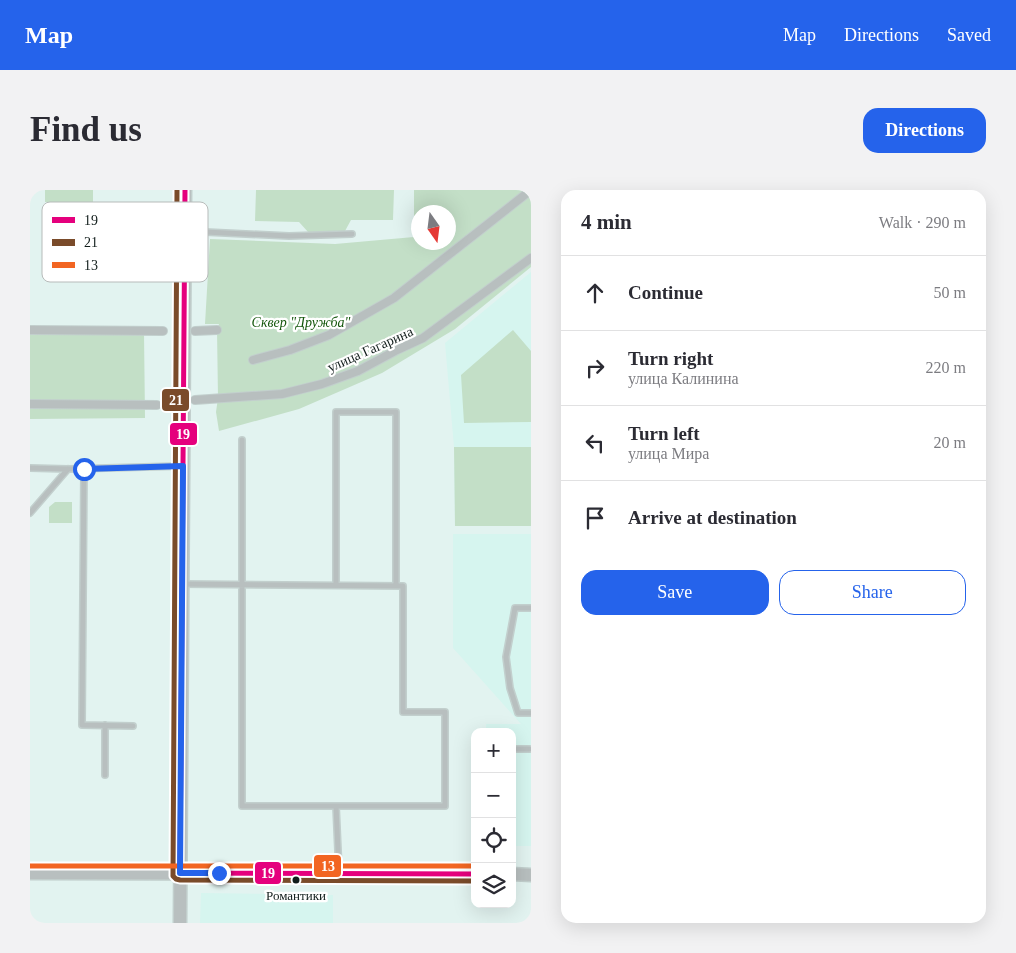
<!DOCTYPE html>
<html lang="en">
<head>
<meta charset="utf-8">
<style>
	:root { --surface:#fff; --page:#f2f2f3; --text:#2b2b33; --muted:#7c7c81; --line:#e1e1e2; --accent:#2563eb }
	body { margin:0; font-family:"Times New Roman",serif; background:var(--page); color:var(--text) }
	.controls { position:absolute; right:15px; bottom:15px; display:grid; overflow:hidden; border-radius:10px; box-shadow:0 5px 20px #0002 }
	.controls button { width:45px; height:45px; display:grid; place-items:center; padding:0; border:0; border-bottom:1px solid var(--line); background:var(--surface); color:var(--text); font:25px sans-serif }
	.compass { position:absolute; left:381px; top:15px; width:45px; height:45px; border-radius:50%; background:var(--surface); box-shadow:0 5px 20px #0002; rotate:166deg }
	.stop { position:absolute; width:15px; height:15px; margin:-11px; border:4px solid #2563eb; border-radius:50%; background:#fff }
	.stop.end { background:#2563eb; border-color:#fff; box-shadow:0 1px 5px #0008 }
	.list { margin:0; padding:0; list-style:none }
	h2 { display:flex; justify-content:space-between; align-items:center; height:65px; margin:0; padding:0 20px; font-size:21px }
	h2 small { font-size:16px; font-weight:400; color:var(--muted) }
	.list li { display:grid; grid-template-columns:32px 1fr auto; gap:15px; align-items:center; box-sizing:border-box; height:75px; padding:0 20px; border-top:1px solid var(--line) }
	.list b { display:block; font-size:19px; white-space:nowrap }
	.list p { margin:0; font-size:16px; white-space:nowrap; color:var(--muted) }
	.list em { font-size:16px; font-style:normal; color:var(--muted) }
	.actions { display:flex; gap:10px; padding:15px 20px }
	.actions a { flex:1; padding:11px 0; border:1px solid var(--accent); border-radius:15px; text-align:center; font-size:18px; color:var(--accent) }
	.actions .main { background:var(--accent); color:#fff }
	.icon { flex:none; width:28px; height:28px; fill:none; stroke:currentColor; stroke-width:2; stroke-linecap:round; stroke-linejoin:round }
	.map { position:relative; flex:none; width:501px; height:733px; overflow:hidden; border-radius:15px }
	header { display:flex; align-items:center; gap:30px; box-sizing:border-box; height:70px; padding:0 25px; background:var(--accent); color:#fff }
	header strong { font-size:24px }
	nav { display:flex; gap:28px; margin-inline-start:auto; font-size:18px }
	.intro { display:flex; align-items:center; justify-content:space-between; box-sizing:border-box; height:120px; padding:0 30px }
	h1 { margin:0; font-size:35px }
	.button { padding:12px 22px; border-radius:15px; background:var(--accent); color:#fff; font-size:18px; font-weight:700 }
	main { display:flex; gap:30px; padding:0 30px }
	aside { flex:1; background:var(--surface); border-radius:15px; box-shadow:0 5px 20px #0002 }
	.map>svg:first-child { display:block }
</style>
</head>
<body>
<header>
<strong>Map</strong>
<nav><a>Map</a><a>Directions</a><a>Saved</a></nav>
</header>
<div class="intro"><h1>Find us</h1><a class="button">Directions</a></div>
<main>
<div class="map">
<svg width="501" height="733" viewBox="0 0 501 733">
	<rect width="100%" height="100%" fill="#e2f3f0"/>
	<path fill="#d6f5ef" d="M501,82V336H425L424,257L415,153Z
		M423,344H501V656H482V542H456V534H491L423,458Z
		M171,703L303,705V733H170Z"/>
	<path fill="#c3dfc7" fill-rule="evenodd" d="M15,0H63V13L15,12Z
		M226,0H364L363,30H321L315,41L279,43L269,32L225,31Z
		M384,0H501V77L425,139L352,183L269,219L189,241L186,222L188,208L187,140L189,134H175L180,49L305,54L384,47ZM388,22H418V52H388Z
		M483,140L501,161V232L434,233L431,185Z
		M114,143L115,228L0,229V144Z
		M424,257H501V336H425Z
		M25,312H42V333H19V317Z"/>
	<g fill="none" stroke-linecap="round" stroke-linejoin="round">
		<g stroke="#c2cfcd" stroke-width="8">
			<path id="service" d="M155,41L259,46L322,44
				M73,53H114L154,56
				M0,278L38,279L152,276
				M54,279L52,535L103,536
				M0,323L38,279
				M152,394L373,396V522H415V616H212V250
				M306,395V222H366V396
				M501,418H485L476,467L480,498L488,523H501
				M482,559H499
				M75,585V535
				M306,616L309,683"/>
		</g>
		<g stroke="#c2cfcd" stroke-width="10">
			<path id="pedestrian" d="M0,140L133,141
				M165,141L187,140
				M223,170L260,160L299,145L364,108L501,0
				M165,210L252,204L292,194L328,181L367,160L393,148L501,68
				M0,214L127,215"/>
		</g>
		<g stroke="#c2cfcd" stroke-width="15">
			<path id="tertiary" d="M0,683L445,684
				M482,684L501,685
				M150,733L155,0"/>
		</g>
		<use href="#service" stroke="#b8bfbf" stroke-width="5"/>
		<use href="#pedestrian" stroke="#b8bfbf" stroke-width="8"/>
		<use href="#tertiary" stroke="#b8bfbf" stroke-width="12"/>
		<g stroke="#fff" stroke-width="9">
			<path id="bus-1" d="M155,0L150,683L445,684"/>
		</g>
		<g stroke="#fff" stroke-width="9">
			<path id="bus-2" d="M147,0L143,686L146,689L150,690L445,691"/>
		</g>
		<g stroke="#fff" stroke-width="9">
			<path id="bus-3" d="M0,676H445"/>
		</g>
		<use href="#bus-1" stroke="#e5007d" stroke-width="5"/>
		<use href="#bus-2" stroke="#7a4b2a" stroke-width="5"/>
		<use href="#bus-3" stroke="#f26522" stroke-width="5"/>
	</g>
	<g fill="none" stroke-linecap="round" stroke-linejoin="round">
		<path stroke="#2563eb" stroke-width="6" d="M54,279L153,276L150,683H189"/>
	</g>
	<circle fill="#101c1a" stroke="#fff" stroke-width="2" cx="266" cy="690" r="4.5"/>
	<g text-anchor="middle" stroke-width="4.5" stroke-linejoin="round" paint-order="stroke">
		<g font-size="13" fill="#101c1a" stroke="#fff">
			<text x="266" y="710">Романтики</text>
		</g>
		<g font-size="14" font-style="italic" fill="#15570d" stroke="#fff">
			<text x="271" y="137">Сквер "Дружба"</text>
		</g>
		<g font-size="14" fill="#101c1a" stroke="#fff">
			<text transform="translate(340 159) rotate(-24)" y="5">улица Гагарина</text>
		</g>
	</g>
	<rect x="12" y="12" width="166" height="80" rx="8" fill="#fff" stroke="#b7bbba" stroke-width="1"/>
	<rect x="22" y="27" width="23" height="6" fill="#e5007d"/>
	<rect x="22" y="49" width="23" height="7" fill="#7a4b2a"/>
	<rect x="22" y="72" width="23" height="6" fill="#f26522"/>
	<g font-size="14" fill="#101c1a">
		<text x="54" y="35">19</text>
		<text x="54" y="57">21</text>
		<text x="54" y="80">13</text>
	</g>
	<g stroke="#fff" stroke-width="2">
		<rect x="131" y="198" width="29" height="24" rx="5" fill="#7a4b2a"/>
		<rect x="139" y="232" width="29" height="24" rx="5" fill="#e5007d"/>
		<rect x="283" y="664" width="29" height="24" rx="5" fill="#f26522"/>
		<rect x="224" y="671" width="28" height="24" rx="5" fill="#e5007d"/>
	</g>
	<g font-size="14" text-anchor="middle" font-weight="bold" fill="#fff">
		<text x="146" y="215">21</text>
		<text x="153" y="249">19</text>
		<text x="298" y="681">13</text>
		<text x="238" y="688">19</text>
	</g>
</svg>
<div class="controls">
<button>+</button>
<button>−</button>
<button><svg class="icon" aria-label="locate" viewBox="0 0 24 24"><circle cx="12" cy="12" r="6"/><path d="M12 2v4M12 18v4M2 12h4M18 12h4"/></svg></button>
<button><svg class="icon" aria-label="layers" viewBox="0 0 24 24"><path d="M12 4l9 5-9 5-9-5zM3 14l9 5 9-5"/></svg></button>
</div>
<svg class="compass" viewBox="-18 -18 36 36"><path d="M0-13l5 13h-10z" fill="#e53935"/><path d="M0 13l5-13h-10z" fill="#7c7c81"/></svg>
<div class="stop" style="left:54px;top:279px"></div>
<div class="stop end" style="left:189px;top:683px"></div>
</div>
<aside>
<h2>4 min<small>Walk · 290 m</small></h2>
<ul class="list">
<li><svg class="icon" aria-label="ahead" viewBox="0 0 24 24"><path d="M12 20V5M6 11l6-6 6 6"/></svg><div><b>Continue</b></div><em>50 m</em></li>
<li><svg class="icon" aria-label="right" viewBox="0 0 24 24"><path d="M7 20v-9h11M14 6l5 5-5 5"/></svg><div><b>Turn right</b><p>улица Калинина</p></div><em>220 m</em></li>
<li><svg class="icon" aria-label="left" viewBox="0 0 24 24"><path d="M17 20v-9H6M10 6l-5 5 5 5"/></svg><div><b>Turn left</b><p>улица Мира</p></div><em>20 m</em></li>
<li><svg class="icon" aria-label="arrive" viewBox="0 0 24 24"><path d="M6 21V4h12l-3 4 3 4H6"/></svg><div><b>Arrive at destination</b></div></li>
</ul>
<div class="actions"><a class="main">Save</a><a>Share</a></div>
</aside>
</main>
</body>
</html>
